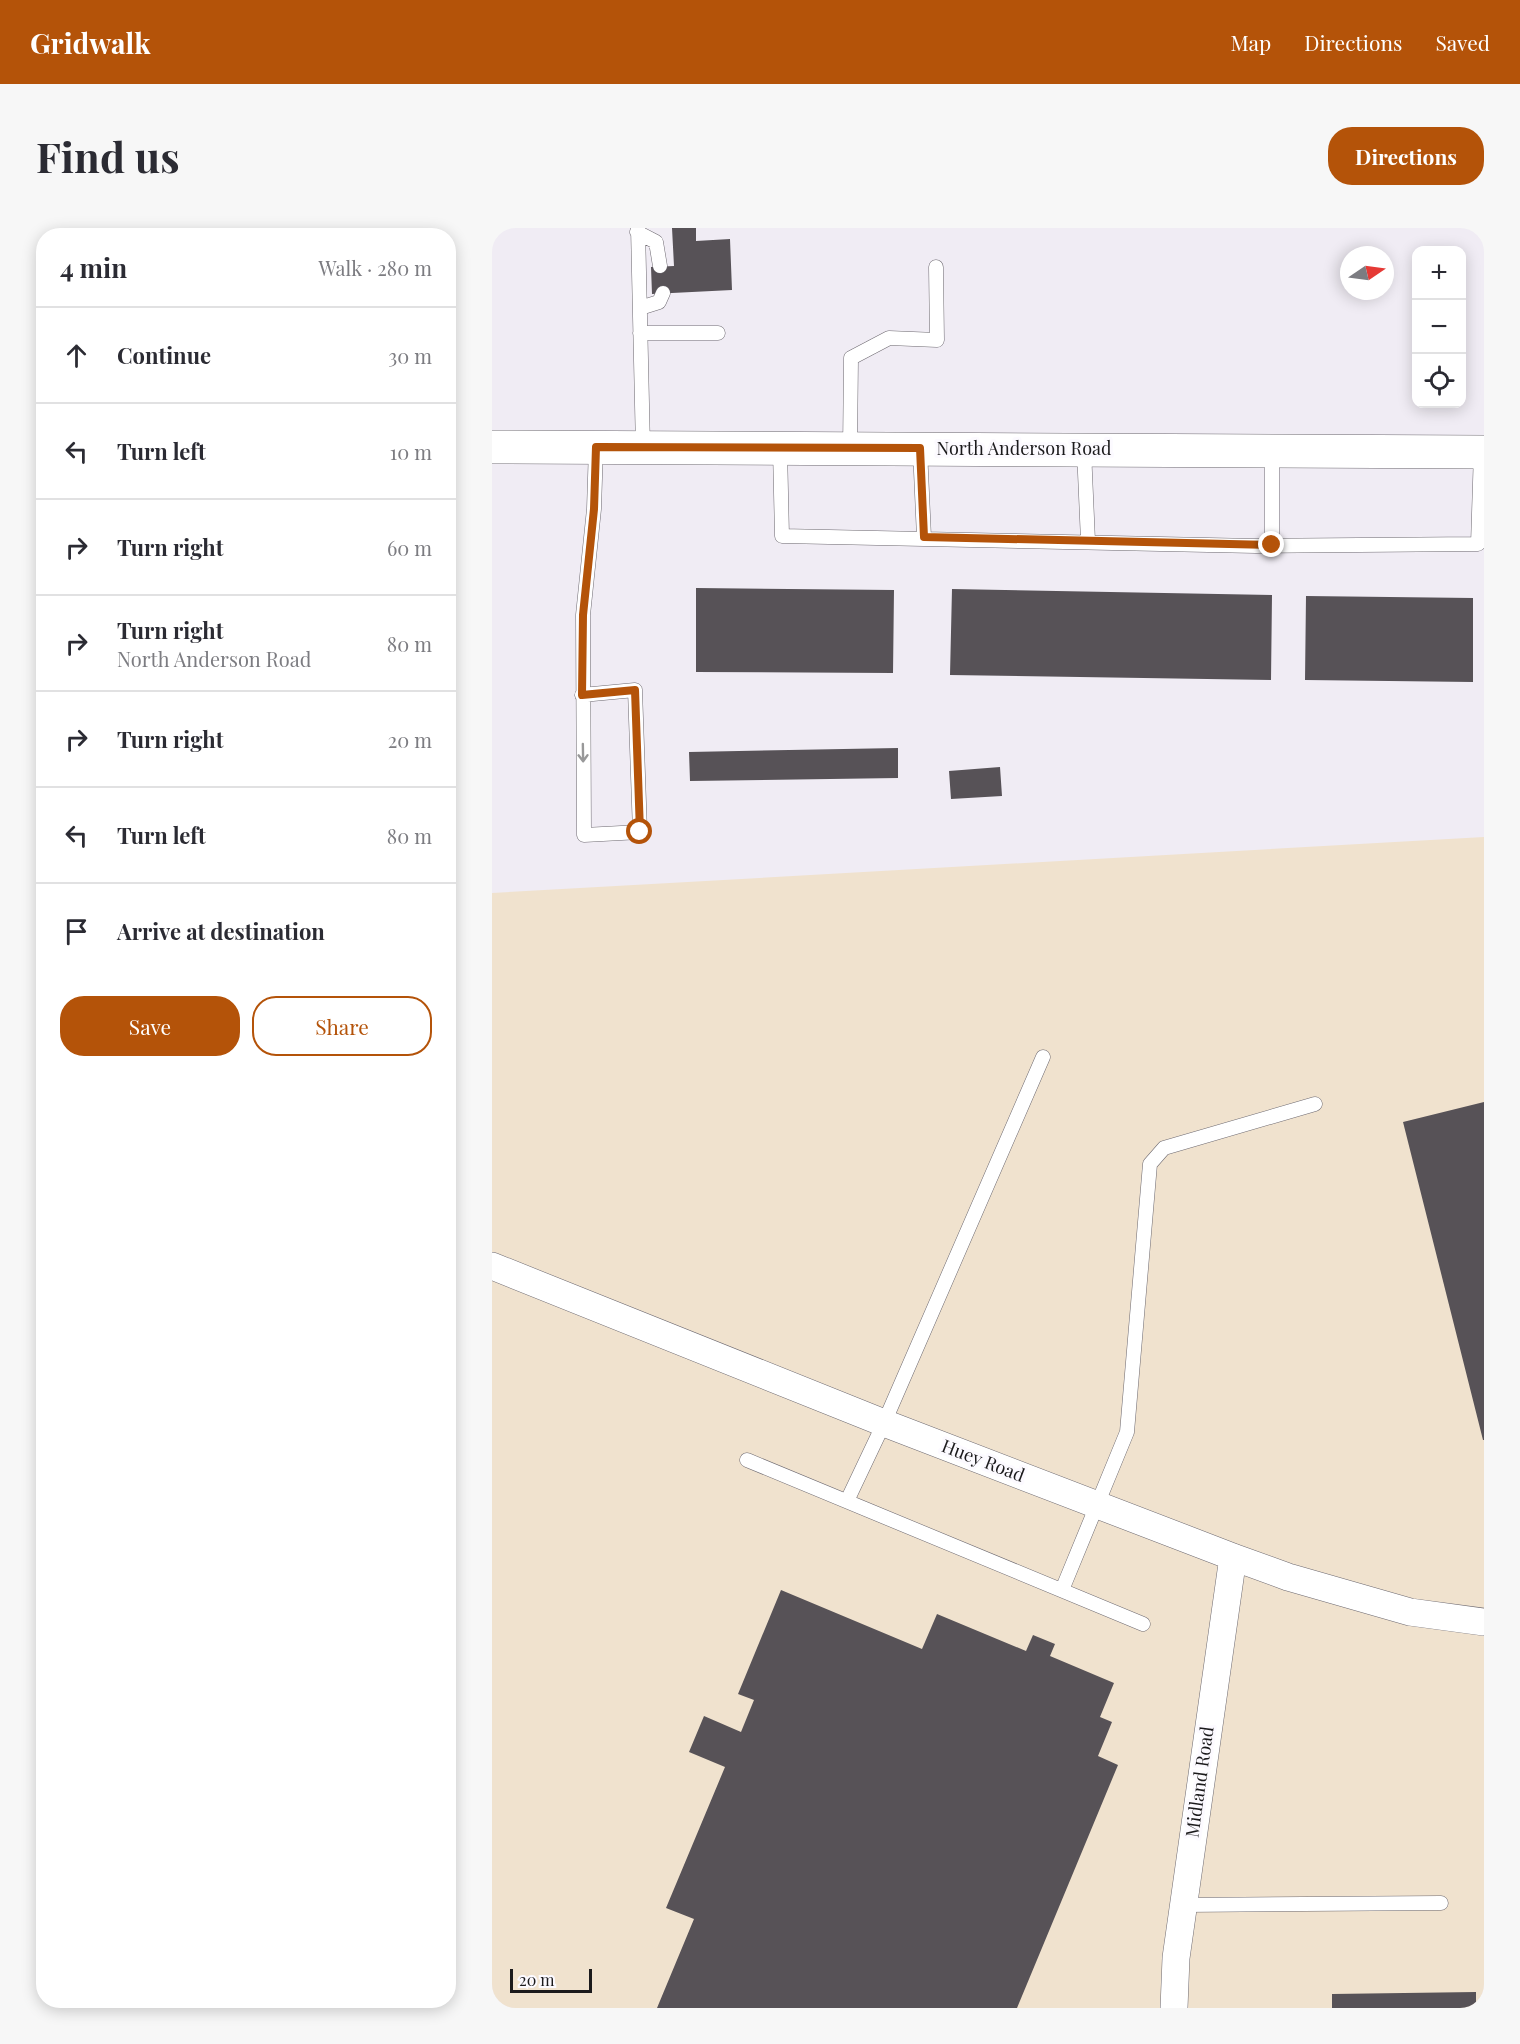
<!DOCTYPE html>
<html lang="en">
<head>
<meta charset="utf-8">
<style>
	:root { --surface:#fff; --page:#f7f7f7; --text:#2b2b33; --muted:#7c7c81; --line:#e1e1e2; --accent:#b45309 }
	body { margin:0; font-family:"Playfair Display",serif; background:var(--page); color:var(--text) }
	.controls { position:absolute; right:18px; top:18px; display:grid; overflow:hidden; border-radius:12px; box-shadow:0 3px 15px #0003 }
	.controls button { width:54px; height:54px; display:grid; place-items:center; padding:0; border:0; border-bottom:2px solid var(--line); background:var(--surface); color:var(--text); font:30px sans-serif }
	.compass { position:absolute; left:848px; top:18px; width:54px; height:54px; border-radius:50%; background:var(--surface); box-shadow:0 3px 15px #0003; rotate:77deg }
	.scale { position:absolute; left:18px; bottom:15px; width:82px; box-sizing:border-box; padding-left:6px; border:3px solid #1b1a1c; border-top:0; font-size:16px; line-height:21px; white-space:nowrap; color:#1b1a1c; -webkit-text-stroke:4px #fcfaff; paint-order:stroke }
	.stop { position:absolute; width:18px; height:18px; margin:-14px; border:4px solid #b45309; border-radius:50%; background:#fff }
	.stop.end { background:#b45309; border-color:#fff; box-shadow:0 2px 6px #0008 }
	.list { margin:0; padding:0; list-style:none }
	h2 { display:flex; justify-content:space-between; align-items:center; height:78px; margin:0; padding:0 24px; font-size:26px }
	h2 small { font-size:20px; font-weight:400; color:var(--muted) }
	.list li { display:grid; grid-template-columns:39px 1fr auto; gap:18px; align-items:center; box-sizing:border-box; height:96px; padding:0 24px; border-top:2px solid var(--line) }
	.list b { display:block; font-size:22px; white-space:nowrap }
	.list p { margin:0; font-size:20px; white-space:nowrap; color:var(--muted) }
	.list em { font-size:20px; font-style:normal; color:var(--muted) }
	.actions { display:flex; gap:12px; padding:18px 24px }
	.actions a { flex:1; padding:14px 0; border:2px solid var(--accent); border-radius:24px; text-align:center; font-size:21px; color:var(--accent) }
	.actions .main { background:var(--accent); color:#fff }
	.icon { flex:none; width:33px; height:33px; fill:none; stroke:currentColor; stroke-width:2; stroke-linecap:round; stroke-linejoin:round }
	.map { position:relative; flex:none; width:992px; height:1780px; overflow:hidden; border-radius:24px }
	header { display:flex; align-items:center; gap:36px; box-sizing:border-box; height:84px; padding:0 30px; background:var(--accent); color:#fff }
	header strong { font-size:28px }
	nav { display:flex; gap:33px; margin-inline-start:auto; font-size:21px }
	.intro { display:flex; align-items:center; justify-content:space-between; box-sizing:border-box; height:144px; padding:0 36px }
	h1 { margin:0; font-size:42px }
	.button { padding:15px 27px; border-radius:24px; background:var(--accent); color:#fff; font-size:21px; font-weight:700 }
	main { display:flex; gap:36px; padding:0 36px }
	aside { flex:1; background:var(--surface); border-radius:24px; box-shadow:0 3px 15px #0003 }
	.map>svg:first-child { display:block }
</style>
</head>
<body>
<header>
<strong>Gridwalk</strong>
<nav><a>Map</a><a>Directions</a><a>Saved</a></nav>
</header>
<div class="intro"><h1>Find us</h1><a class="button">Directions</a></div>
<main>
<aside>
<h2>4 min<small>Walk · 280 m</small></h2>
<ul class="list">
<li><svg class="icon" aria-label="ahead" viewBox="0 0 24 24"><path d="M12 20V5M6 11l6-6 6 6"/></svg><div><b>Continue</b></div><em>30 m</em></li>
<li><svg class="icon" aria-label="left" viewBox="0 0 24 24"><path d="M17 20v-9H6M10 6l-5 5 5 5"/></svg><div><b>Turn left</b></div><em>10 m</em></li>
<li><svg class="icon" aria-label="right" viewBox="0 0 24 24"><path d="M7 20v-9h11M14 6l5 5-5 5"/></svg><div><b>Turn right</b></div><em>60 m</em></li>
<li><svg class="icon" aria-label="right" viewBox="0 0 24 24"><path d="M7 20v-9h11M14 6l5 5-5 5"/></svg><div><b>Turn right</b><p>North Anderson Road</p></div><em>80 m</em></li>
<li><svg class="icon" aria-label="right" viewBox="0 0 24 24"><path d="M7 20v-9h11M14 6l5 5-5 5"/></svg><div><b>Turn right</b></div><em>20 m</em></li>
<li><svg class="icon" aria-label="left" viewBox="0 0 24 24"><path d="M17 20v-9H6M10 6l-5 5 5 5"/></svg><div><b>Turn left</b></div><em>80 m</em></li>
<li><svg class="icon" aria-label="arrive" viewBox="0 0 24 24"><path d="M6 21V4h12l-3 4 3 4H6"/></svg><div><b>Arrive at destination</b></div></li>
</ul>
<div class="actions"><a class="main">Save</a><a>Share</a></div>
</aside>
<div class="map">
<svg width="992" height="1780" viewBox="0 0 992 1780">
	<rect width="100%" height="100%" fill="#f0ecf4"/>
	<path fill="#f0e2ce" d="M992,609V1780H0V665Z"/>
	<path fill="#575257" d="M180,0H204V13L238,11L240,62L160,66L159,39L182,38Z
		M204,360L402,362L401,445L204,444Z
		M460,361L780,367L779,452L458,447Z
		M814,368L981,370V454L813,452Z
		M406,520V550L198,553L197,524Z
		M508,539L510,568L459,571L457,543Z
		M992,874V1212H991L911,894Z
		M289,1362L430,1421L445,1386L534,1423L541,1407L563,1416L558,1428L622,1455L608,1489L620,1494L606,1528L626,1537L525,1780H165L202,1691L174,1680L233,1539L197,1524L212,1488L249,1504L262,1472L246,1466Z
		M984,1764V1780H840V1766Z"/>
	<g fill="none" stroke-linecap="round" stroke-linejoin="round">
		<g stroke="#6d6970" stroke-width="15">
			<path id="lane" d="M146,0L151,220
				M145,4L164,14L168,38
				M148,80L167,74L171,65
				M148,105H226
				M288,221L290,308L764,318L986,316L989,224
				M428,221L432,309
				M358,222L359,130L397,110L445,112L444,39
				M592,222L596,313
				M780,317V223
				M90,467L143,462L148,604L92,607L91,387L102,281L104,219
				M255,1232L651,1396
				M355,1273L392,1195L551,829
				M570,1362L635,1204L658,936L672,920L823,876
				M691,1677L949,1675"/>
		</g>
		<g stroke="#6d6970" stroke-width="28">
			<path id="street" d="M0,1038L392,1195L741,1329L796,1349L918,1384L992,1394
				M682,1780L684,1730L741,1329"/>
		</g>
		<g stroke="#6d6970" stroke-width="34">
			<path id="primary" d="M0,219L992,224"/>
		</g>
		<use href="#lane" stroke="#fff" stroke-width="14"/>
		<use href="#street" stroke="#fff" stroke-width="27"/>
		<use href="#primary" stroke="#fff" stroke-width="33"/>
	</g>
	<defs><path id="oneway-shaft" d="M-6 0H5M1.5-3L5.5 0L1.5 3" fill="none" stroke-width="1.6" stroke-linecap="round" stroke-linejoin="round" transform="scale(1.5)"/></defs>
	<use stroke="#989899" href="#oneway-shaft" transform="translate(91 525) rotate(89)"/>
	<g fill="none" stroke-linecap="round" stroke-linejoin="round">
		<path stroke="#b45309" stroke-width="8" d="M148,604L143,462L90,467L91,387L102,281L104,219L428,220L432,309L780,317"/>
	</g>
	<g text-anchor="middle" stroke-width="6" stroke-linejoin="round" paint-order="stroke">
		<g font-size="18" fill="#1b1a1c" stroke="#fcfaff">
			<text x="532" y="227">North Anderson Road</text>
			<text transform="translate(491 1233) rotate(21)" y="6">Huey Road</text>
			<text transform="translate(708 1554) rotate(-82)" y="6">Midland Road</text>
		</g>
	</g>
</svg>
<div class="controls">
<button>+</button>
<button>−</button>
<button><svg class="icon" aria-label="locate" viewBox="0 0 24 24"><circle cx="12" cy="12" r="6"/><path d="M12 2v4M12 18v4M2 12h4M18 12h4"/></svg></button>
</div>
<svg class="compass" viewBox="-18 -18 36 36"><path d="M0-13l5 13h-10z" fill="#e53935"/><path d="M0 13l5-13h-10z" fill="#7c7c81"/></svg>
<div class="scale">20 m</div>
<div class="stop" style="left:148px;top:604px"></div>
<div class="stop end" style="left:780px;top:317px"></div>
</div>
</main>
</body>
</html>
